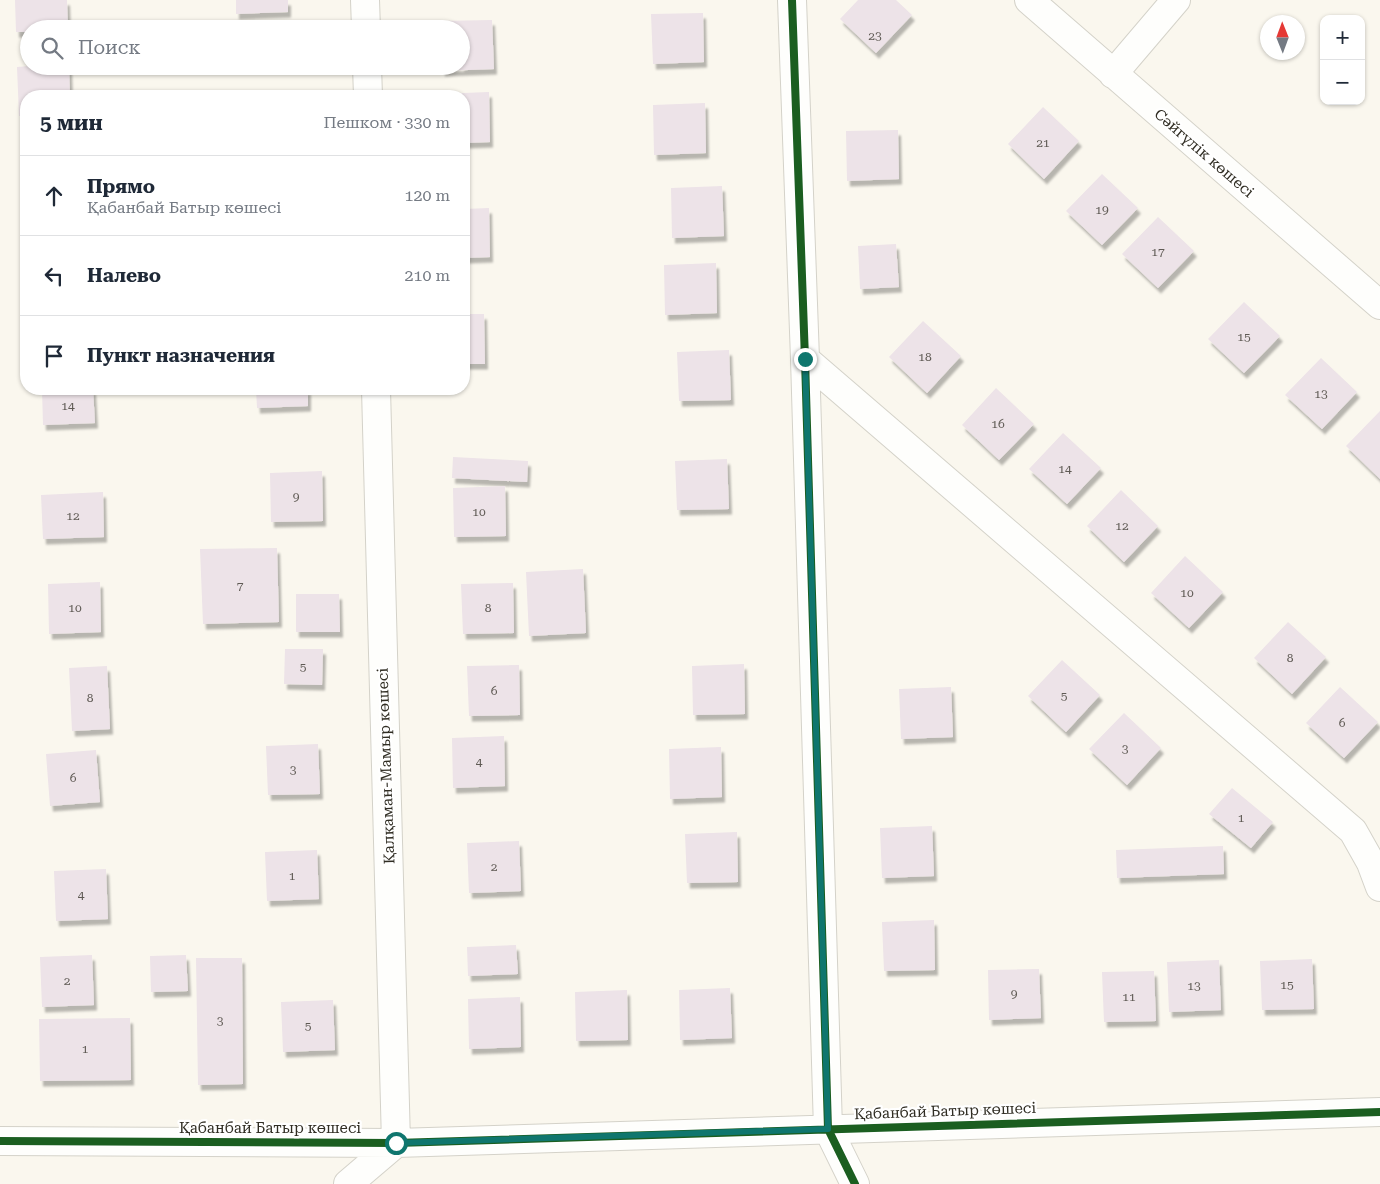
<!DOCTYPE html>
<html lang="ru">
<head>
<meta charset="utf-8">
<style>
	:root { --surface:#fff; --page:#f2f2f3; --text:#1f2937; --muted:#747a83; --line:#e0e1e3 }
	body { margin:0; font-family:"Roboto Serif",serif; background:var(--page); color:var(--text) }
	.controls { position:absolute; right:15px; top:15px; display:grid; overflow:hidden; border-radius:10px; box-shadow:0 1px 4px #0004 }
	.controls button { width:45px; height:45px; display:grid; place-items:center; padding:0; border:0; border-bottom:1px solid var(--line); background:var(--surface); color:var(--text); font:25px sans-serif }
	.compass { position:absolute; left:1260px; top:15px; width:45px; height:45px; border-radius:50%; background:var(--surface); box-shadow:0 1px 4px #0004; rotate:359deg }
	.stop { position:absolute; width:15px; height:15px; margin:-11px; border:4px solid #0f766e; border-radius:50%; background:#fff }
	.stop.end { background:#0f766e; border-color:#fff; box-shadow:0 1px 5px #0008 }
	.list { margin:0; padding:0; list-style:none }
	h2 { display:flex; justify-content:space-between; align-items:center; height:65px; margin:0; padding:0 20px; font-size:21px }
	h2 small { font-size:16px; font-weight:400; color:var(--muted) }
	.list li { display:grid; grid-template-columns:32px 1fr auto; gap:15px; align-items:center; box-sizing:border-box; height:80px; padding:0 20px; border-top:1px solid var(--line) }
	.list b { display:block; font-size:19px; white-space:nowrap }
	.list p { margin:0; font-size:16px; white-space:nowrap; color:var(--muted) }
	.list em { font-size:16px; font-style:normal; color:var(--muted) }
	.icon { flex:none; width:28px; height:28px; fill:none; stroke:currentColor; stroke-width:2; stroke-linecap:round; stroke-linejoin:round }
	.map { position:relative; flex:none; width:1380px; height:1184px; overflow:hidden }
	.search { position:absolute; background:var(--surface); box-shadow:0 1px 4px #0004; left:20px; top:20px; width:450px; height:55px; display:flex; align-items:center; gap:12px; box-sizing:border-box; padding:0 18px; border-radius:28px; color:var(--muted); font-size:19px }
	.panel { position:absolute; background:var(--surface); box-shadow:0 1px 4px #0004; left:20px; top:90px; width:450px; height:305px; border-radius:20px }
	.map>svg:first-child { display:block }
</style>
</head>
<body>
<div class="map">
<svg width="1380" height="1184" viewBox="0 0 1380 1184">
	<defs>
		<filter id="shadow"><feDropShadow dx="3" dy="5.5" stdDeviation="1" flood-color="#0004"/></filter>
	</defs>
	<rect width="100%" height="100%" fill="#faf7ee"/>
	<path fill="#ede3e8" filter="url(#shadow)" d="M15,0H67L68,29H29V32H16Z
		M236,0H288V12L236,14Z
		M858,0H896L912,15L876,53L840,19Z
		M703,13L704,62L653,64L651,14Z
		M492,20L494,69L442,71V66H461V29H440V21Z
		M29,66H69L70,96H26V116H19L17,67Z
		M489,92L490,142L464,143V96H437V94Z
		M705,103L706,153L654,155L653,105Z
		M1043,107L1079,141L1044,179L1008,144Z
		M898,130L899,179L847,181L846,131Z
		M1102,174L1138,208L1102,245L1066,211Z
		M722,186L724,236L672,238L671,188Z
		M489,208L490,257L464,258V209Z
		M1158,217L1194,251L1158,288L1122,254Z
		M896,244L899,287L860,289L858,246Z
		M716,263L717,313L665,315L664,265Z
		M1244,302L1280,336L1244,373L1208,339Z
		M464,314H484L485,364H464Z
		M923,321L961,356L927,393L889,357Z
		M729,350L731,400L679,401L677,352Z
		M1321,358L1357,392L1322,429L1285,395Z
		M996,388L1034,424L999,460L962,425Z
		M42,389H93L95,423L43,425Z
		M256,389H308V406L257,408Z
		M1380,411V479L1346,446Z
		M1063,433L1101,468L1067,504L1029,469Z
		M453,457L528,461L527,482L452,478Z
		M727,459L729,509L677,510L675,461Z
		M322,471L323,521L271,522L270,473Z
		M505,486L506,536L454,537L453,488Z
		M1121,490L1158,526L1124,562L1087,526Z
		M103,492L104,537L43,539L41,495Z
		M277,548L279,622L203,624L200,549Z
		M1185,556L1223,592L1189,628L1151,593Z
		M583,569L586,633L529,636L526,572Z
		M100,582L101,632L49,634L48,584Z
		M513,583L514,633L463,634L461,584Z
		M296,594H339L340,632H296Z
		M1288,622L1326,657L1292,694L1254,658Z
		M285,649H323L322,685L284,684Z
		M1062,660L1100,695L1066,732L1028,696Z
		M744,664L745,714L693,715L692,666Z
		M519,665L520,715L469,716L467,666Z
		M107,666L110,729L72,731L69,668Z
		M951,687L953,737L901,739L899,689Z
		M1340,687L1378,722L1344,758L1306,723Z
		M1124,713L1161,748L1127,785L1089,749Z
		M504,736L505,786L453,788L452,738Z
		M318,744L320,794L268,795L266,746Z
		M721,747L722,797L670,799L669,749Z
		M96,750L100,802L50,806L46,754Z
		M1232,788L1273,822L1251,848L1209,814Z
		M932,826L934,876L882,878L880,828Z
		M737,832L738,882L687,883L685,834Z
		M519,841L521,891L469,893L467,843Z
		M1223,846L1224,874L1117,878L1116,850Z
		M317,850L319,899L267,901L265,852Z
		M106,869L108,919L56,921L54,871Z
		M934,920L935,970L884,971L882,922Z
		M516,945L518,974L468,976L467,947Z
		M92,955L94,1005L42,1007L40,957Z
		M186,955L188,991L151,992L150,956Z
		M196,958H242L243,1084L198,1085Z
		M1312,959L1314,1009L1262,1010L1260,961Z
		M1219,960L1221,1010L1169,1012L1167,962Z
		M1039,969L1041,1018L989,1020L988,970Z
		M1154,971L1156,1021L1104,1022L1102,972Z
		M730,988L732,1038L680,1040L679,990Z
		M627,990L628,1040L576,1041L575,992Z
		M520,997L521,1047L469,1049L468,999Z
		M333,1000L335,1050L283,1052L281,1002Z
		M130,1018L131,1080L40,1081L39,1019Z"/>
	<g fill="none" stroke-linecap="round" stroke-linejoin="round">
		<g stroke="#d4d2c9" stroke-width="30">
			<path id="minor" d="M365,0L366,29
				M792,0L805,359L828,1129L855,1184
				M1029,0L1380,305
				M367,66L368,96
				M1113,74L1176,0
				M805,359L1353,831L1371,863L1380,887
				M0,1141L396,1143L1380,1112
				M348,1184L396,1143L376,389"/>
		</g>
		<use href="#minor" stroke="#fefefc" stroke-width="28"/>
		<g stroke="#fff" stroke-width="11">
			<path id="cycleway" d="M792,0L805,359L828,1129L855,1184
				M0,1141L396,1143L1380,1112"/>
		</g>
		<use href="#cycleway" stroke="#1b5e20" stroke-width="8"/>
	</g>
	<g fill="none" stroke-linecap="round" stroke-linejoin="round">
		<path stroke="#0f766e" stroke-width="6" d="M396,1143L828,1129L805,359"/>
	</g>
	<g text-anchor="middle" stroke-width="4.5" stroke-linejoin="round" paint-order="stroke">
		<g font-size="12" fill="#5f5a54">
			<text x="875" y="40">23</text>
			<text x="1043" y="147">21</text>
			<text x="1102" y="214">19</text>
			<text x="1158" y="256">17</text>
			<text x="1244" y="341">15</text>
			<text x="925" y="361">18</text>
			<text x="1321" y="398">13</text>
			<text x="68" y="410">14</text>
			<text x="998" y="428">16</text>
			<text x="1065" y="473">14</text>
			<text x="296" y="501">9</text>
			<text x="479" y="516">10</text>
			<text x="73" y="520">12</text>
			<text x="1122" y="530">12</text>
			<text x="240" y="590">7</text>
			<text x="1187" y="597">10</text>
			<text x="75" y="612">10</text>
			<text x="488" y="612">8</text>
			<text x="1290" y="662">8</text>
			<text x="303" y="671">5</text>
			<text x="494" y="695">6</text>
			<text x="1064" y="700">5</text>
			<text x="90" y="702">8</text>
			<text x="1342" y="727">6</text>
			<text x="1125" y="753">3</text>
			<text x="479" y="766">4</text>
			<text x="293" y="774">3</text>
			<text x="73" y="782">6</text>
			<text x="1241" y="822">1</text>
			<text x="494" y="871">2</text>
			<text x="292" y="880">1</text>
			<text x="81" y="899">4</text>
			<text x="67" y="985">2</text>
			<text x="1287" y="989">15</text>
			<text x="1194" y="990">13</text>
			<text x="1014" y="998">9</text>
			<text x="1129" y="1001">11</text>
			<text x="220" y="1025">3</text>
			<text x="308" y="1030">5</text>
			<text x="85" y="1053">1</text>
		</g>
		<g font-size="15" fill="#302d23" stroke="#fff">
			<text transform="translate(1204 153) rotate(41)" y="5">Сәйгүлік көшесі</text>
			<text transform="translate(386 766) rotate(-92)" y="5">Қалқаман-Мамыр көшесі</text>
			<text transform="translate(945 1111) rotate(-2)" y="5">Қабанбай Батыр көшесі</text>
			<text x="270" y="1133">Қабанбай Батыр көшесі</text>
		</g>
	</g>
</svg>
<div class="controls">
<button>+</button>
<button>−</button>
</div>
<svg class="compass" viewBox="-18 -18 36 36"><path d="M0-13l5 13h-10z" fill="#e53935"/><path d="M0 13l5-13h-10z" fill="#747a83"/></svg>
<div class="stop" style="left:396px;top:1143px"></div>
<div class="stop end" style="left:805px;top:359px"></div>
<div class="search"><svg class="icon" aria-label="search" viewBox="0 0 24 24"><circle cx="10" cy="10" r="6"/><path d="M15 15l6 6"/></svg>Поиск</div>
<section class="panel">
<h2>5 мин<small>Пешком · 330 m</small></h2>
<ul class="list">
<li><svg class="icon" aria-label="ahead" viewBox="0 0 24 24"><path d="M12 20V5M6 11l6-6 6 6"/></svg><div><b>Прямо</b><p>Қабанбай Батыр көшесі</p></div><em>120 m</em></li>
<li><svg class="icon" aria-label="left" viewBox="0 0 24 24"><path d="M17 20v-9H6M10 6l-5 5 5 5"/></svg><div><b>Налево</b></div><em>210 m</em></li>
<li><svg class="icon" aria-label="arrive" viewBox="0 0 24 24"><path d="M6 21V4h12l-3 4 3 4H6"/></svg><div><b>Пункт назначения</b></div></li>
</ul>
</section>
</div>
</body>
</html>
